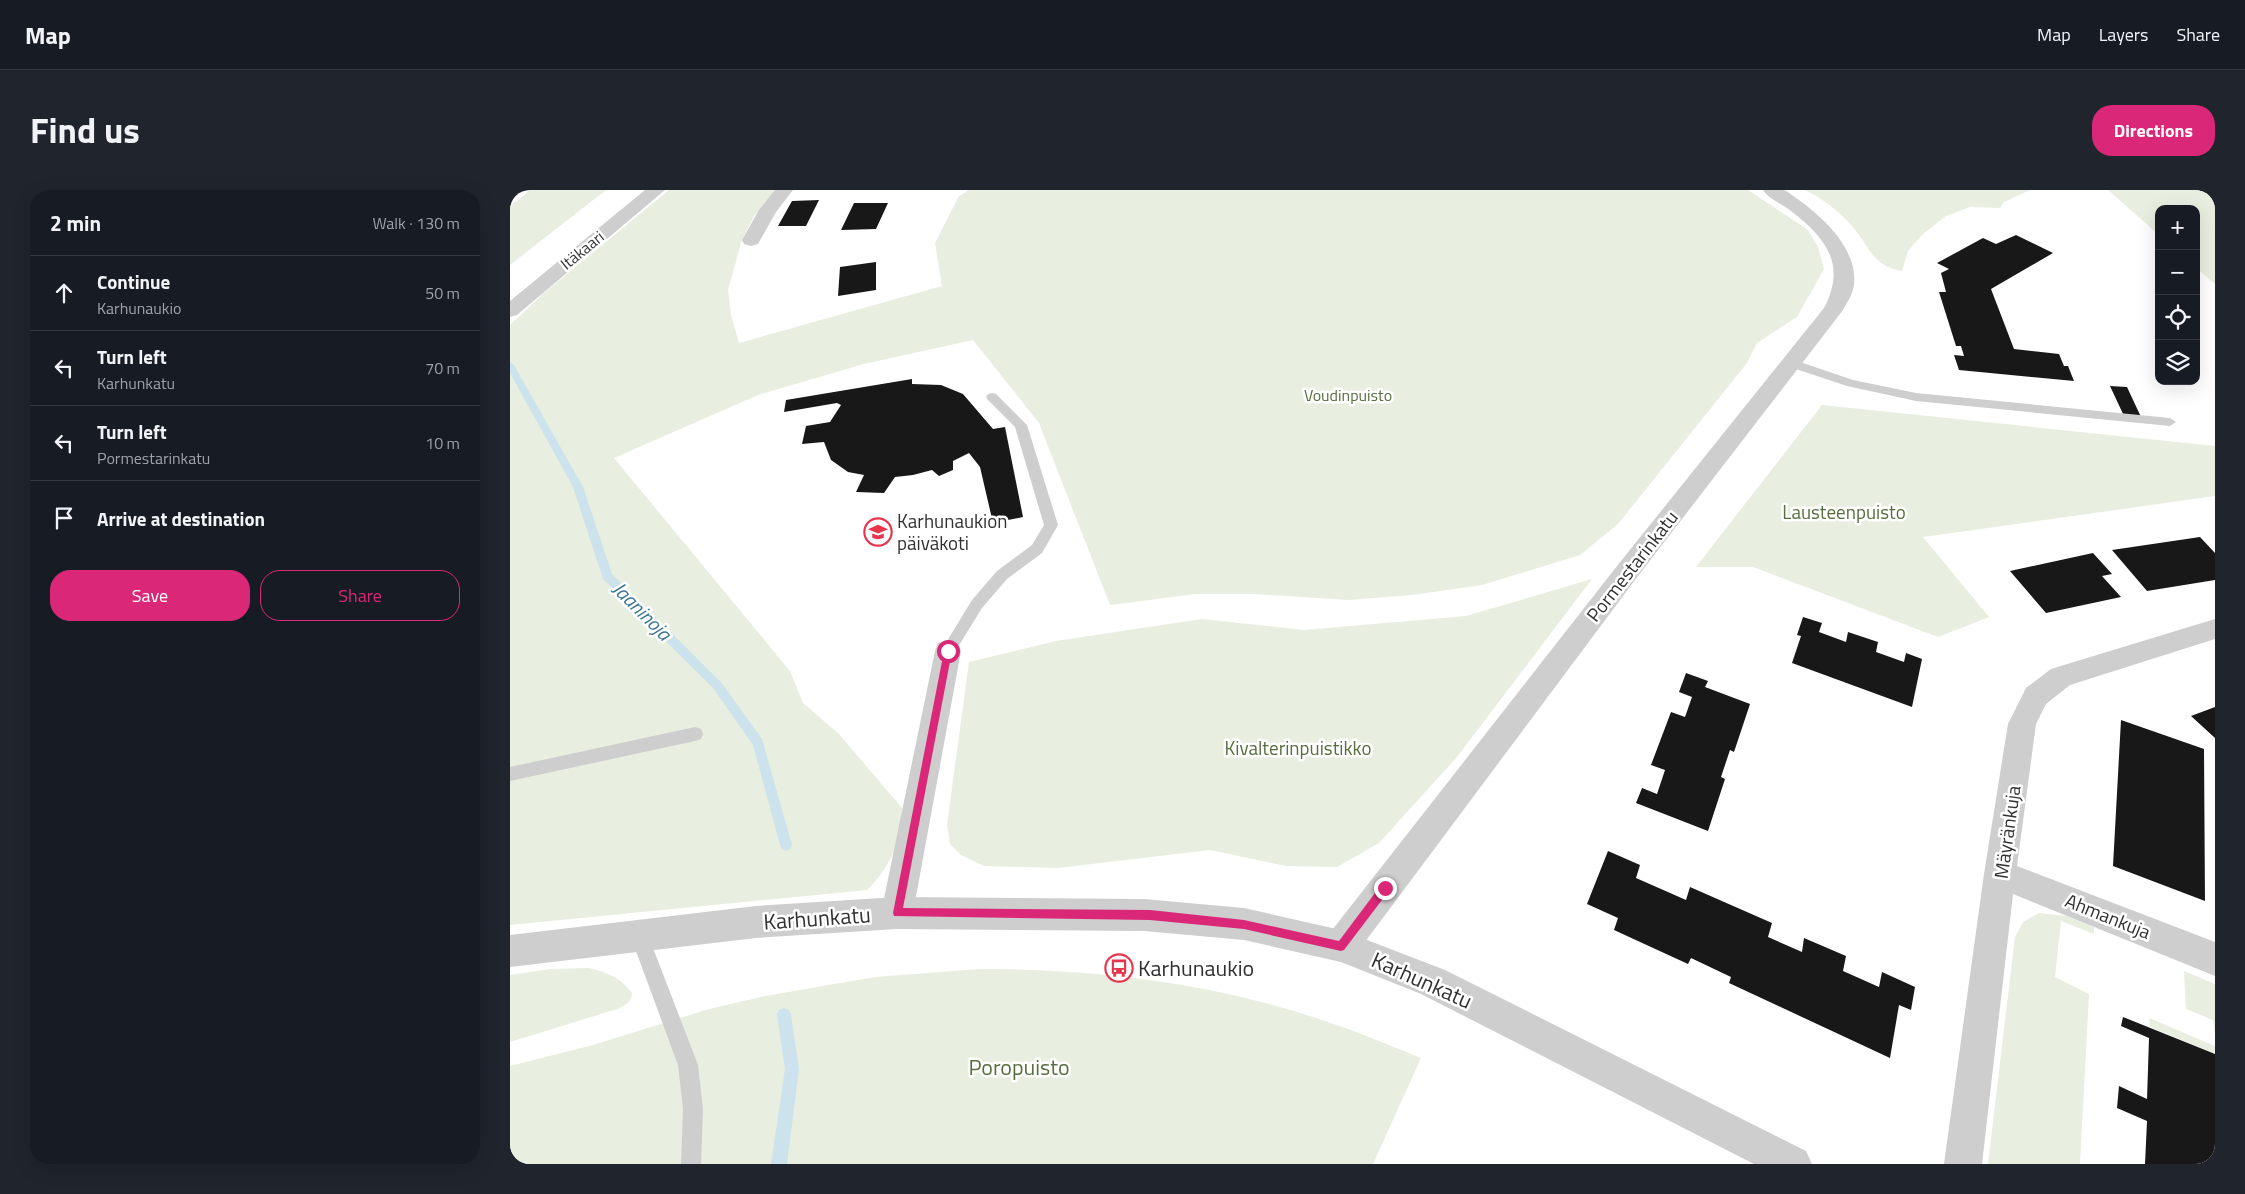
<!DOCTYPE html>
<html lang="en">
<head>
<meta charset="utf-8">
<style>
	:root { --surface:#171b24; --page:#20242c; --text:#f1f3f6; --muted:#9ea1a6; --line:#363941; --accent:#db2777 }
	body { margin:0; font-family:"Titillium Web",sans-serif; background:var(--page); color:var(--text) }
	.controls { position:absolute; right:15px; top:15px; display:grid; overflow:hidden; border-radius:10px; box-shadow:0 5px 20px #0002 }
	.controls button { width:45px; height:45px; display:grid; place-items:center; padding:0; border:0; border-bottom:1px solid var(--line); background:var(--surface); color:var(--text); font:25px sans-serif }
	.stop { position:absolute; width:15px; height:15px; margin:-11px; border:4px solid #db2777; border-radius:50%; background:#fff }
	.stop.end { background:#db2777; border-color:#fff; box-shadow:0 1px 5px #0008 }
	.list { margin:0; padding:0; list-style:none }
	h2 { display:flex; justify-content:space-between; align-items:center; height:65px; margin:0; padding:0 20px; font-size:21px }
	h2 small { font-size:16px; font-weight:400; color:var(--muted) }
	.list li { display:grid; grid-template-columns:32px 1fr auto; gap:15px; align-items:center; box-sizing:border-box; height:75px; padding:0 20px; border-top:1px solid var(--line) }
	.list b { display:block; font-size:19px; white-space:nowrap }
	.list p { margin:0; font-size:16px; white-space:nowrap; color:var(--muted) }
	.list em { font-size:16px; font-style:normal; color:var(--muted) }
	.actions { display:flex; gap:10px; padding:15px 20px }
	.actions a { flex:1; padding:11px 0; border:1px solid var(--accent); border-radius:20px; text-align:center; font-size:18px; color:var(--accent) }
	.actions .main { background:var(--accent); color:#fff }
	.icon { flex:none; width:28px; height:28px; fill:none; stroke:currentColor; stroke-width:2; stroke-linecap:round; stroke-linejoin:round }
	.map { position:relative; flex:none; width:1705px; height:974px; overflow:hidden; border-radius:20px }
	header { display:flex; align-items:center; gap:30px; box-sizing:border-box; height:70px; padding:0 25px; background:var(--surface); border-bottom:1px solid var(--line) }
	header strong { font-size:24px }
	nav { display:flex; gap:28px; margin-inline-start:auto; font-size:18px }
	.intro { display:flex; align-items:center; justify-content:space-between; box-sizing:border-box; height:120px; padding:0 30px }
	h1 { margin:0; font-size:35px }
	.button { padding:12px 22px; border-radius:20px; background:var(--accent); color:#fff; font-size:18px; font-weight:700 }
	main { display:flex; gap:30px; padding:0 30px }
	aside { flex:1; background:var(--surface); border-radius:20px; box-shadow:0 5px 20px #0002 }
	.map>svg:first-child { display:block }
</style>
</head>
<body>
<header>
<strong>Map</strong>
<nav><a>Map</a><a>Layers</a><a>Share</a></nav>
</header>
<div class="intro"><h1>Find us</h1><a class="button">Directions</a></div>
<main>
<aside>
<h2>2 min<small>Walk · 130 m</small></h2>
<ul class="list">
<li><svg class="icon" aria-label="ahead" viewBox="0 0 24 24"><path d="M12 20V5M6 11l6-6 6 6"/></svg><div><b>Continue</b><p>Karhunaukio</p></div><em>50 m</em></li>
<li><svg class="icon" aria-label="left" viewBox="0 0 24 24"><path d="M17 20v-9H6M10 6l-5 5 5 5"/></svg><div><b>Turn left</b><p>Karhunkatu</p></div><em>70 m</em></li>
<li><svg class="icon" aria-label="left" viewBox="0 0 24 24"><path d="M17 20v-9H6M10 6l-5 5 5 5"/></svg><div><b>Turn left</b><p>Pormestarinkatu</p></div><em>10 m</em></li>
<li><svg class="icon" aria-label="arrive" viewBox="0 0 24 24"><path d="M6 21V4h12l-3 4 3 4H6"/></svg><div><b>Arrive at destination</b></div></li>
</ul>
<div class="actions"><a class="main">Save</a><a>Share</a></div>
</aside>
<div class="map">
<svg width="1705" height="974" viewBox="0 0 1705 974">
	<rect width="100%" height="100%" fill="#fff"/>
	<path fill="#e8eee0" d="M20,0H96L0,75V16Z
		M159,0H267L244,26L232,50L218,100L221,125L229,153L432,96L425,53L449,6L459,0H1238L1298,40L1308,57L1314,79L1287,127L1247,153L1237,173L1108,334L1070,365L972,395L902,405L839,410L742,404H686L600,415L529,233L463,150L354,174L248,205L104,268L280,481L293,513L329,544L392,618C390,653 382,675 357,700L0,735V135L35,102Z
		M1295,0H1520L1494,12L1490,18L1460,17L1436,26L1413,44L1398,61L1392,81C1361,75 1361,58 1342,36C1329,21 1313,9 1295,0Z
		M1598,0H1705V94L1686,78V19H1649V45Z
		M1312,215L1705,256V306L1413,347L1479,427L1428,447L1243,377H1186Z
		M1082,389L947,567L869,653L827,677L776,676L700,660L548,678L474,676L451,665L440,654L437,635L459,472L546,451L692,429L794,440L956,426Z
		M1529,723L1556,726L1584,737V744L1551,731L1545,787L1579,804L1570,974H1478L1505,747L1513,732Z
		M79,778C98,783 110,787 122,803C121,813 116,815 107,819L0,852V785L40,779Z
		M470,779C587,779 704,793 815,831C848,842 879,855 911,868L863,974H0V876L83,855L199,819L255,806L365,787Z
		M1674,781L1705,794V845L1703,830L1676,819Z
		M1639,828L1705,856V934V864L1640,837Z"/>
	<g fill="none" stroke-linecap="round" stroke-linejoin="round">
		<path fill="#cce2ed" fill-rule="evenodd" d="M0,172L4,175L73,297L102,384L211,492L252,549L282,655L280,659L276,661L272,659L270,655L243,555L203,498L93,389L63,297L0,183Z
			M274,818L279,820L281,825L289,879L277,974H261L275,879L267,825L269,820Z"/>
	</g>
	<path fill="#181818" d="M309,10L296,36H268L282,11Z
		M344,13H378L366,39L331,40Z
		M1506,45L1543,63L1481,99L1504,159L1549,164L1554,176H1558L1564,191L1449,180L1444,165L1454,166L1451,156H1446L1429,102H1436L1431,83L1439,79L1427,73L1473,48L1486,54Z
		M366,72V100L328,106L330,77Z
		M402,189V194L431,195L453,204L483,239L495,237L513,327L483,333L470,277L459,263L443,271V280L429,286L422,280L403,285L385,287L374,303L346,302L354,285L338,282L321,270L314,252L292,254L296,236L320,232L331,215L327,213L274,222L276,210Z
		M1600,196L1617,197L1631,227L1614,226Z
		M1690,347L1705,363V390L1637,401L1602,360Z
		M1583,363L1602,384L1592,386L1611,407L1536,423L1500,381Z
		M1293,427L1312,433L1309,442L1336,452L1338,442L1368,452L1366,462L1394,472L1396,463L1412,469L1402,517L1282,473L1291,446L1287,445Z
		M1176,483L1198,491L1195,497L1240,514L1224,562L1220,560L1211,587L1215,589L1198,641L1126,613L1132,598L1147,604L1155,580L1141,575L1161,522L1175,527L1182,507L1169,502Z
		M1705,517V548L1681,526Z
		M1611,530L1694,559L1695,711L1603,676Z
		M1098,661L1130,675L1126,688L1176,710L1180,697L1262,733L1258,747L1292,762L1294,748L1336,766L1333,781L1369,797L1372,782L1405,797L1401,820L1389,815L1380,868L1219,793L1221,787L1181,768L1178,774L1104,740L1108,728L1077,714Z
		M1613,827L1705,864V974H1635L1637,931L1607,918L1609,896L1637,909L1639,848L1611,836Z"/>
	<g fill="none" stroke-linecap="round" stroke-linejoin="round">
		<path fill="#cecece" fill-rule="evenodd" d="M0,0H9L0,6Z
			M1281,169L1343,190L1406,203L1660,228L1666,232L1660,236L1406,211L1337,196L1277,176L1275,173Z
			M482,203L486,204L517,235L548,335L532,363L497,389L472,418L443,465L438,467L433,465L431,461L462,410L487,381L522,355L534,335L505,237L478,210L476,207L478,204Z
			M185,537L191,539L193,544L191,549L185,551L0,591V577Z
			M129,736L135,739L138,745L188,875L193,919L191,974H171L173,919L168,875L120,745L123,739Z"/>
		<path fill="#cecece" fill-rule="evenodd" d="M265,0H283L266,22L248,54L241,56L234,54L232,50L249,20Z
			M1253,0C1259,0 1267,0 1273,0C1278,1 1284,7 1289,10C1315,29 1348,60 1344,95C1343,104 1337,112 1333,120L1125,390L843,768L831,772L819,768L814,756L819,744L1107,376L1314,118C1337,75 1316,48 1281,21C1272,14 1259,9 1253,0Z
			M1705,429V449L1560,495L1536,514L1526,534L1507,676L1705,752V786L1503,704L1472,974H1434L1474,684L1498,534L1516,498L1541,479Z
			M438,450L448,453L451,461L403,723L398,734L387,739L376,734L371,723L425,461L428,453Z"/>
		<path fill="#cecece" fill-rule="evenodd" d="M135,0H155L7,125L0,127V111Z
			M387,707L634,709L734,718L831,740L935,780L1296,961L1302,974H1244L911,804L831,772L734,750L634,741L387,739L246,748L0,777V745L246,716Z"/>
	</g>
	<path fill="#db2777" d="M438,458L442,461L393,718L640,720L734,730L829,751L871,695H878V702L834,760L831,761L734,739L640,730L384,726L383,723L434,461Z"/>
	<defs>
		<g id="school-ring" transform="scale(1.4375)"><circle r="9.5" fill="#fff" stroke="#e6354c" stroke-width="1.5"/><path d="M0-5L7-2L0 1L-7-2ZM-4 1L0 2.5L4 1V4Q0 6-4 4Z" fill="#e6354c"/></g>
		<g id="bus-ring" transform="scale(1.4375)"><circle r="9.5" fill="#fff" stroke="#e6354c" stroke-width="1.5"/><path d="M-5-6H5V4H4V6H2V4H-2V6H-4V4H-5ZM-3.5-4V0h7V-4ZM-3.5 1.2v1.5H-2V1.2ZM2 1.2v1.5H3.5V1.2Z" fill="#e6354c"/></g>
	</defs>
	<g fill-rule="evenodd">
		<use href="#school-ring" x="368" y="342"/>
		<use href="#bus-ring" x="609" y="778"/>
	</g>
	<g text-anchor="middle" stroke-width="5" stroke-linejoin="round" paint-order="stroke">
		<g font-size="16" fill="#313131" stroke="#fff">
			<text transform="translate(72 60) rotate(-39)" y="6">Itäkaari</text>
		</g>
		<g font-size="16" fill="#576e3e" stroke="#fff">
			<text x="838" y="211">Voudinpuisto</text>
		</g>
		<g font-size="19" fill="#576e3e" stroke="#fff">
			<text x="1334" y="329">Lausteenpuisto</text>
			<text x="788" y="565">Kivalterinpuistikko</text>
		</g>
		<g font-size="19" fill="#313131" stroke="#fff" text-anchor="start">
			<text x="387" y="338">Karhunaukion<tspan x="387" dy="22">päiväkoti</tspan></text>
		</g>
		<g font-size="19" fill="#313131" stroke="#fff">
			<text transform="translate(1122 376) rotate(-52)" y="7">Pormestarinkatu</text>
			<text transform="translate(1497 642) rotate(-82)" y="7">Mäyränkuja</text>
			<text transform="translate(1598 726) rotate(22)" y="7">Ahmankuja</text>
		</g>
		<g font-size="20" font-style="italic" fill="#3e7794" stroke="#fff">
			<text transform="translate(132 421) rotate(45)" y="7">Jaaninoja</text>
		</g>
		<g font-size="22" fill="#313131" stroke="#fff">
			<text transform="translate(307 728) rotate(-4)" y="8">Karhunkatu</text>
			<text transform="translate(912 790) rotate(24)" y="8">Karhunkatu</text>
		</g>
		<g font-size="22" fill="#313131" stroke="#fff" text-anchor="start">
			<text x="628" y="786">Karhunaukio</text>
		</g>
		<g font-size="22" fill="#576e3e" stroke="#fff">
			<text x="509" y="885">Poropuisto</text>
		</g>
	</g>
</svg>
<div class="controls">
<button>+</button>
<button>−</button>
<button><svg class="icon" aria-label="locate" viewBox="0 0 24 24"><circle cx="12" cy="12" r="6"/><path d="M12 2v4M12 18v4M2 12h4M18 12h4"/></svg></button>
<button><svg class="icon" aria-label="layers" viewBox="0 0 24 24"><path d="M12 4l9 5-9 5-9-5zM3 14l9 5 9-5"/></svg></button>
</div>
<div class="stop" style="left:438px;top:461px"></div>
<div class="stop end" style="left:875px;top:698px"></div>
</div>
</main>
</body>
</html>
